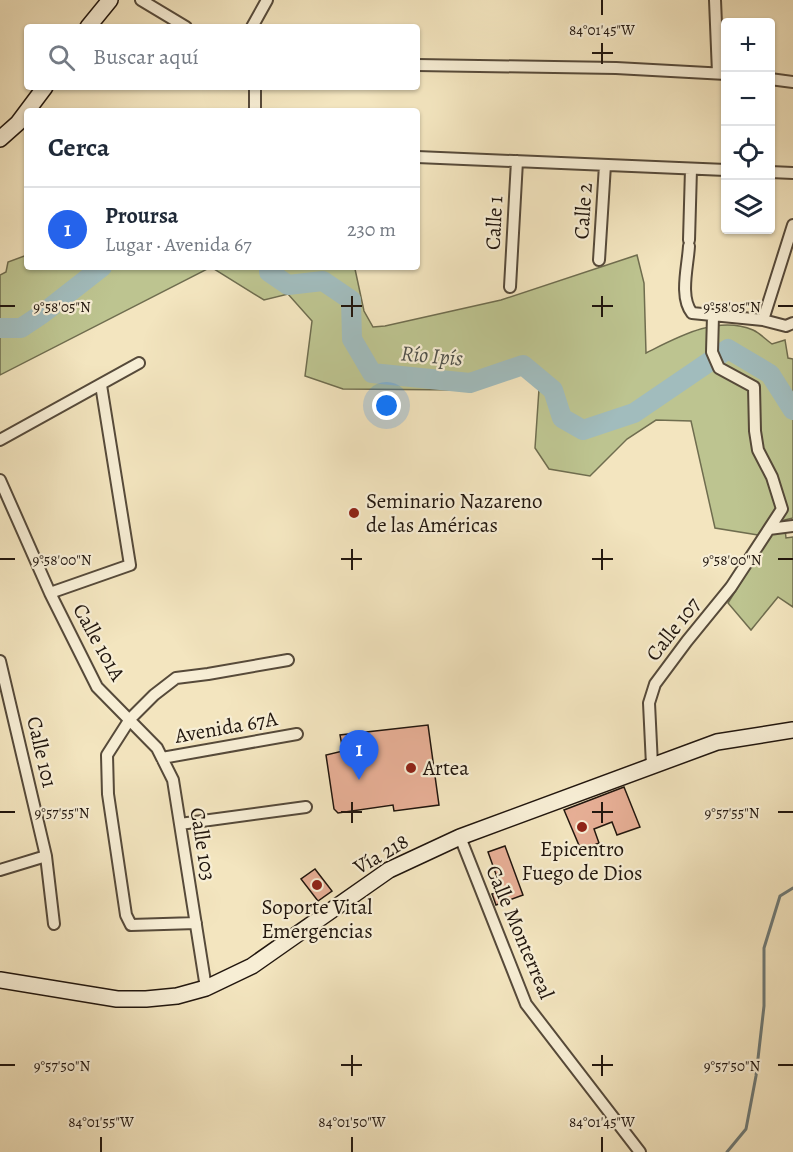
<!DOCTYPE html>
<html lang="es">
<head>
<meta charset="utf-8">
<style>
	:root { --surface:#fff; --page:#f2f2f3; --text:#1f2937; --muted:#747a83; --line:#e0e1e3; --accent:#2563eb }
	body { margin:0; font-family:Alegreya,serif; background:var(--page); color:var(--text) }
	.controls { position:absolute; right:18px; top:18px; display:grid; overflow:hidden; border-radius:6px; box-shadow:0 2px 4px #0004 }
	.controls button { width:54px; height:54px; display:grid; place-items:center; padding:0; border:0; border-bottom:2px solid var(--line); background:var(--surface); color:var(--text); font:30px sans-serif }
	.you { position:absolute; left:387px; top:406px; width:21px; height:21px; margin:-15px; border:4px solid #fff; border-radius:50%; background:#1a73e8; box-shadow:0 0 0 9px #1a73e833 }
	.badge { display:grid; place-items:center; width:39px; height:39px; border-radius:50%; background:var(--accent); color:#fff; font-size:20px; font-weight:700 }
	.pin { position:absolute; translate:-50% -50px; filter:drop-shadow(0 2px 3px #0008) }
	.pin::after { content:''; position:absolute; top:32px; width:21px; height:18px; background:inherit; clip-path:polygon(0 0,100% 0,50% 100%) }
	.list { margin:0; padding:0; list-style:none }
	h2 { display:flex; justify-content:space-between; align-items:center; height:78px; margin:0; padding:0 24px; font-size:26px }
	h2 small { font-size:20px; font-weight:400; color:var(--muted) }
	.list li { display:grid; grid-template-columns:39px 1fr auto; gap:18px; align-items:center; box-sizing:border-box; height:84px; padding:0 24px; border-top:2px solid var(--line) }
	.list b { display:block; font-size:22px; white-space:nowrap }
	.list p { margin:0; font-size:20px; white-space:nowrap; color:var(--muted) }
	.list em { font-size:20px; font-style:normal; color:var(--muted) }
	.icon { flex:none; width:33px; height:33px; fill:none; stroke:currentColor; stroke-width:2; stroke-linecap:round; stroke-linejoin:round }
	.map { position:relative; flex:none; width:793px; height:1152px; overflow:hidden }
	.search { position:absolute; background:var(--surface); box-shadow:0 2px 4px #0004; left:24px; top:24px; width:396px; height:66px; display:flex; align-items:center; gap:15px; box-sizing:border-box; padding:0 21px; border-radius:6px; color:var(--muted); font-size:22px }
	.panel { position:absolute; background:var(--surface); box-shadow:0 2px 4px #0004; left:24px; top:108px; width:396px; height:162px; border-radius:6px }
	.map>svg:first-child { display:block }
</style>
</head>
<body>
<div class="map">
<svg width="793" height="1152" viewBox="0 0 793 1152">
	<rect width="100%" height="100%" fill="#f3e5bf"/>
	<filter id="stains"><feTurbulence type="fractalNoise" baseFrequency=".00333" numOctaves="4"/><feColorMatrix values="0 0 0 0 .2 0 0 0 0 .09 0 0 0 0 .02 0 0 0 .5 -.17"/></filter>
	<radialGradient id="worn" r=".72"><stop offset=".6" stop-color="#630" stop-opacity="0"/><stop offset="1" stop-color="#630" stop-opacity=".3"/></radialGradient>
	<path fill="#bdc490" stroke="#6f6d4f" stroke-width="1.5" d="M27,255V267H343L355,269L364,311L373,327L385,326L501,300L637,255L644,283L646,353C678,337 717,315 753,330C760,333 766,340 772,344L785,340L788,358L793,359V518L784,520L786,538L793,537V607L778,597L751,630L728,603L768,539L758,535L715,528L691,421L656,420L627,439L590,476L549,469L535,448L539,389L525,372L463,390L343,389L305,376L312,321L288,294L264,300L211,267L0,375V275L6,272L8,262Z"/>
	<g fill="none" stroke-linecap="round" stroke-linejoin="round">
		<path stroke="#6e7a77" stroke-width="3" d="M727,1152L746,1129L756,1076L764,1006V948L780,896L793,888"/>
		<path stroke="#a1bcbd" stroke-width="20" d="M269,267V272L288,285L323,281L351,300L352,339L372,373L470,383L523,365L553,390L562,418L583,430L634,413L728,349L770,374L793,410
			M0,328H21L42,314L102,267"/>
	</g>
	<path fill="#e7af96" stroke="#21160e" stroke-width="1.5" d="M428,725L439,805L394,811L393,805L338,813L334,809L326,755L343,751L340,735Z
		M624,787L640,827L617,835L612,822L594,829L599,843L581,850L564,810Z
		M505,846L523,895L496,905L492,894L502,891L488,852Z
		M315,869L332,891L318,901L301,879Z"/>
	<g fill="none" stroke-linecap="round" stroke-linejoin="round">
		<g stroke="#564a3a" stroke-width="14">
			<path id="minor" d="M141,0L186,27
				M715,0L718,73
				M252,27L267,0
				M417,65L616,68L726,74
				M770,79L793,82
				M255,111V87
				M417,157L726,170
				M770,172L793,173
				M689,240L691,169
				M689,246C688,266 679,297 692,313L763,320L786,326L793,323
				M599,260L605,165
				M510,287L517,161
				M763,320L793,225
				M0,440L139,363
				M0,480L50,593L97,687L157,748L173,780L206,988
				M769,529L793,526
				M50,593L130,565L101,385
				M0,661L46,856L54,924
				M162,758L297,734
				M652,765L649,703L655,684L687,641L731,587L782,509L772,477L758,450L755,431L754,387L719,368L712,352L713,316
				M180,824L306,807
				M460,837L526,1004L640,1152
				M0,870L46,856
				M196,923L131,925L126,915L108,794L107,755L130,719L154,695L176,678L208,674L288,660"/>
		</g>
		<g stroke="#21160e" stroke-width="18">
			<path id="secondary" d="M88,27L110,0
				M0,139L18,123L45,87
				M0,980L117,999H146L177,996L206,988L252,966L389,870L460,837L717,742L793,730"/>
		</g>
		<use href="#minor" stroke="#f7eed5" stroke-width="10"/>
		<use href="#secondary" stroke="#f7eed5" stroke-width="15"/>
	</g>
	<path fill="none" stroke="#21160e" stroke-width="2" d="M602,0V15M602,43V64M592,53H613M352,296V317M602,296V317M0,306H15M341,306H362M592,306H613M778,306H793M352,549V570M602,549V570M0,559H15M341,559H362M592,559H613M778,559H793M352,802V823M602,802V823M0,812H15M341,812H362M592,812H613M778,812H793M352,1055V1076M602,1055V1076M0,1065H15M341,1065H362M592,1065H613M778,1065H793M101,1137V1152M352,1137V1152M602,1137V1152"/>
	<g fill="#8f2418" stroke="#f7eed5" stroke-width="2">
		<circle cx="354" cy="513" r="6"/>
		<circle cx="411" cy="768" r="6"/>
		<circle cx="582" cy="827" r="6"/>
		<circle cx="317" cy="885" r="6"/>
	</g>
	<g text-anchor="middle" stroke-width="4.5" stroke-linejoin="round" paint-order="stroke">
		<g font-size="21" fill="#21160e" stroke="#f7eed5">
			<text transform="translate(583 211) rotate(-86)" y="7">Calle 2</text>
			<text transform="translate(494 223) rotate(-87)" y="7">Calle 1</text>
			<text transform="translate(673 629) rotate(-52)" y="7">Calle 107</text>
			<text transform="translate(99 642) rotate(61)" y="7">Calle 101A</text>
			<text transform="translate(226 727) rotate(-10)" y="7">Avenida 67A</text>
			<text transform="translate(42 752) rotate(77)" y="7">Calle 101</text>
			<text transform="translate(203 844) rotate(81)" y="7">Calle 103</text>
			<text transform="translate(381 854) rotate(-30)" y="7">Vía 218</text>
			<text transform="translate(520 932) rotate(67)" y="7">Calle Monterreal</text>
		</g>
		<g font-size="21" fill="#21160e" stroke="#f7eed5" text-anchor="start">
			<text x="366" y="508">Seminario Nazareno<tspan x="366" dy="24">de las Américas</tspan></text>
			<text x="423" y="775">Artea</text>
			<text x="582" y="856" text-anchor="middle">Epicentro<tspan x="582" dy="24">Fuego de Dios</tspan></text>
			<text x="317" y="914" text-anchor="middle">Soporte Vital<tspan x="317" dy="24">Emergencias</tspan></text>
		</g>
		<g font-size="22" font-style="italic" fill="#4e504b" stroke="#f7eed5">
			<text transform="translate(432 355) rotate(5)" y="8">Río Ipís</text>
		</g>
	</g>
	<g font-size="15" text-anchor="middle" fill="#21160e" stroke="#f7eed5" stroke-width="4.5" stroke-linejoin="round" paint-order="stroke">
		<text x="602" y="35">84°01'45"W</text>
		<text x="62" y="312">9°58'05"N</text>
		<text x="732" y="312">9°58'05"N</text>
		<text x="62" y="565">9°58'00"N</text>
		<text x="732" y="565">9°58'00"N</text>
		<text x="62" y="818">9°57'55"N</text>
		<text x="732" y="818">9°57'55"N</text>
		<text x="62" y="1071">9°57'50"N</text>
		<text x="732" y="1071">9°57'50"N</text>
		<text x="101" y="1127">84°01'55"W</text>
		<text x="352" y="1127">84°01'50"W</text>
		<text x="602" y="1127">84°01'45"W</text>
	</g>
	<rect width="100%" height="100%" filter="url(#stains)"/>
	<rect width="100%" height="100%" fill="url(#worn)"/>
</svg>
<div class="controls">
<button>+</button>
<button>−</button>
<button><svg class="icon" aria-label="locate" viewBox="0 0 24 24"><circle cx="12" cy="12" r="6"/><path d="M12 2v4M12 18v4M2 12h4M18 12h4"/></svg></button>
<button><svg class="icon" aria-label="layers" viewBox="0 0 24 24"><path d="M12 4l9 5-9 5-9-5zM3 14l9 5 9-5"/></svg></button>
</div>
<div class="you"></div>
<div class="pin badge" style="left:359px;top:780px">1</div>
<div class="search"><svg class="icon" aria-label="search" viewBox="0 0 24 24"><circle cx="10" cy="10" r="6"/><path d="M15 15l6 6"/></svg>Buscar aquí</div>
<section class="panel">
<h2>Cerca<small></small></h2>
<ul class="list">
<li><span class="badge">1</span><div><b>Proursa</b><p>Lugar · Avenida 67</p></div><em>230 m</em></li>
</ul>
</section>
</div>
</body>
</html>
